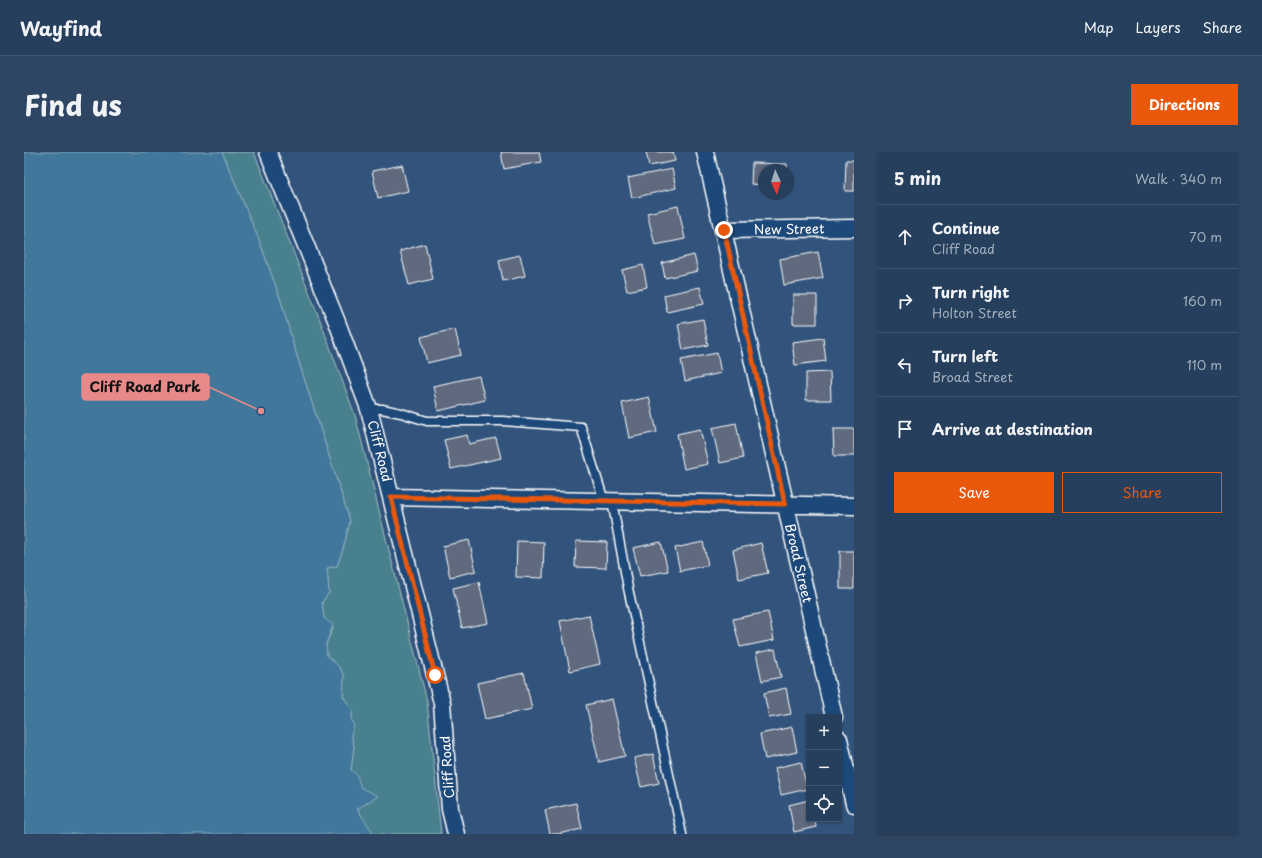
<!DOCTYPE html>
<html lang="en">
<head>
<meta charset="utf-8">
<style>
	:root { --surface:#263f5d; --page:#2e4663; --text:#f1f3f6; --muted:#a4afbc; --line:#425872; --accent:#ea580c }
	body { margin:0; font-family:"Playpen Sans",sans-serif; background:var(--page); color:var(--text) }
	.controls { position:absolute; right:12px; bottom:12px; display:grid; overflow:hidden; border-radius:0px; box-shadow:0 1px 3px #0004 }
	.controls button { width:36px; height:36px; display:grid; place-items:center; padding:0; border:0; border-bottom:1px solid var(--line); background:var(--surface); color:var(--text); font:20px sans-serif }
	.compass { position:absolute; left:734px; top:12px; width:36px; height:36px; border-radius:50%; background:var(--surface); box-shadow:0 1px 3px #0004; rotate:176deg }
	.stop { position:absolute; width:12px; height:12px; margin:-9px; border:3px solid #ea580c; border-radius:50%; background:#fff }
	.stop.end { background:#ea580c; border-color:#fff; box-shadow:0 1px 4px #0008 }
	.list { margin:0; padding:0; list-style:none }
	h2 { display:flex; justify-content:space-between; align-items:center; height:52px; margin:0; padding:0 16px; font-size:17px }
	h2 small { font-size:13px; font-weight:400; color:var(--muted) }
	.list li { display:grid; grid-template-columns:26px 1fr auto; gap:12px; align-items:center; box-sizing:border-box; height:64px; padding:0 16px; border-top:1px solid var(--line) }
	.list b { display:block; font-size:15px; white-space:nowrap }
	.list p { margin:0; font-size:13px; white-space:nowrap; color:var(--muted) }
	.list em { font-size:13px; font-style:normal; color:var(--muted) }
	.actions { display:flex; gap:8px; padding:12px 16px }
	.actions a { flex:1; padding:9px 0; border:1px solid var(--accent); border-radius:0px; text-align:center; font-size:14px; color:var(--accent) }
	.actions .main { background:var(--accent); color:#fff }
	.icon { flex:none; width:22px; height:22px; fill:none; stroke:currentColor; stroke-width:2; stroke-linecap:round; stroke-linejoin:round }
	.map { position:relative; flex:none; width:830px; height:682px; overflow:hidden; border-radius:0px }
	header { display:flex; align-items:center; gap:24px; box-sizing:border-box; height:56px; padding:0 20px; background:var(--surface); border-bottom:1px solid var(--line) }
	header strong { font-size:19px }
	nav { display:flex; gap:22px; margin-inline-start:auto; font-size:14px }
	.intro { display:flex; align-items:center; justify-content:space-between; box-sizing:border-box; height:96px; padding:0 24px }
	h1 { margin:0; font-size:28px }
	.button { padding:10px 18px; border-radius:0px; background:var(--accent); color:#fff; font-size:14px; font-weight:700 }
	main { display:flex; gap:24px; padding:0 24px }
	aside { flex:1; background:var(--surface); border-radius:0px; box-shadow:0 1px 3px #0004 }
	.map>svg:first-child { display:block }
</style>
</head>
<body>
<header>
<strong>Wayfind</strong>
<nav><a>Map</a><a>Layers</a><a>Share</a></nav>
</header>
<div class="intro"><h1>Find us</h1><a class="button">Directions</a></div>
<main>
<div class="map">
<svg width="830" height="682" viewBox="0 0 830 682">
	<rect width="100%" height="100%" fill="#32547c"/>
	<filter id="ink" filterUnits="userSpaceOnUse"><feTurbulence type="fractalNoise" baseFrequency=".025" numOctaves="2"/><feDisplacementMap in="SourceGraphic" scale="8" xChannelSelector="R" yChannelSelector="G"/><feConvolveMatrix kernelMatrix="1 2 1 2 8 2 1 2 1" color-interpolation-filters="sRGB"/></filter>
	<g filter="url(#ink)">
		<path fill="#4a808d" stroke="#a4c0c6" d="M198,0H230L293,160L331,263L403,549L417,682H348L333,656C336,641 339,629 327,618L330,595L327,583L329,574L327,566L329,559L319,544L320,523L314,514L303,504L302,492L309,476L300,466L298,450L305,441L303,416L313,414L319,397L326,369L270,195L257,149L235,88Z"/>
		<path fill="#3f779b" stroke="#8cadc3" d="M0,0H198L235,88L257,149L270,195L326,369L319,397L313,414L303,416L305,441L298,450L300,466L309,473L302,492L303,504L314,514L320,523L319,544L329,559L327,566L330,574L327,583L330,595L327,618L333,623L337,636L354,644L333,657L350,682H0Z"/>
		<path fill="#5f6b7f" stroke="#fff" d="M477,0H515L517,10L480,17Z
			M622,0H649L651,9L625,14Z
			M822,8H830V39H821Z
			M728,11L763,12V18H740V33L727,32Z
			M378,13L384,39L354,46L348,19Z
			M648,17L652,36L608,46L604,26Z
			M654,54L661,87L631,93L623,61Z
			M401,92L409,127L385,133L376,99Z
			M794,100L799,126L760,133L756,107Z
			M496,103L501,124L479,129L475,108Z
			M670,103L674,119L641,126L638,111Z
			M619,113L623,135L603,139L598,118Z
			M676,135L680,152L643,160L640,143Z
			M769,143H793V172H769Z
			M679,167L684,193L659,198L654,172Z
			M431,177L437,203L403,211L397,185Z
			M799,186L802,209L771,213L768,190Z
			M693,201L697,221L661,229L657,208Z
			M806,220L807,248H782V221Z
			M455,224L461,248L414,259L409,234Z
			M625,245L633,280L605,286L598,251Z
			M712,271L719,306L696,311L688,276Z
			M676,277L684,312L660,317L653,282Z
			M809,277H830V304H810Z
			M443,283L445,292L472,286L477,306L427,317L420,288Z
			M445,388L452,419L426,425L419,394Z
			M493,389L520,390L519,426L492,425Z
			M552,389L583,390L582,416L551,415Z
			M637,390L644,419L616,424L609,396Z
			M679,390L684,413L656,419L651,396Z
			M737,391L744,421L715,427L709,398Z
			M816,399H830V437H816Z
			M455,430L464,471L438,476L429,436Z
			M744,460L750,488L716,495L709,467Z
			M565,463L576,512L546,519L536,469Z
			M751,497L757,525L738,529L732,501Z
			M500,521L508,557L461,567L453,531Z
			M762,536L767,562L745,566L740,541Z
			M588,547L601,604L575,610L562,553Z
			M768,575L773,600L741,607L736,582Z
			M629,602L635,631L617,635L610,606Z
			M777,610L783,637L757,643L751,616Z
			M785,648V667H791L792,675L770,680L765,653Z
			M552,651L558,677L534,682H526L521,658Z"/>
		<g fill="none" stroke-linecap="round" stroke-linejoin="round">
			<g stroke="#fff" stroke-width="11">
				<path id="service" d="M345,257H358L377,261L403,269H479L557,275L580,349
					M588,349L604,436L658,682"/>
			</g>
			<g stroke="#fff" stroke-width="19">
				<path id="minor" d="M244,0L313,170L345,257L418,551L426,657L432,682
					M681,0L810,565
					M700,78L830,76
					M367,345L830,354
					M815,587L830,652"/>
			</g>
			<use href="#service" stroke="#1f4a7a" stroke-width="8"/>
			<use href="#minor" stroke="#1f4a7a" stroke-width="16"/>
		</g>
	</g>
	<g fill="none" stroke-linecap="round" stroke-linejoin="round" filter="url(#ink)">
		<path stroke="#ea580c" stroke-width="5" d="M411,523L367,345L761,352L700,78"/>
	</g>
	<g text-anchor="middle" stroke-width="3" stroke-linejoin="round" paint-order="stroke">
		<g font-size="13" fill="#fff" stroke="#1f4a7a">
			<text transform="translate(765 77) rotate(-1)" y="5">New Street</text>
			<text transform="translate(356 299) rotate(76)" y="5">Cliff Road</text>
			<text transform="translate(775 411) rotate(77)" y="5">Broad Street</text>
			<text transform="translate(423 615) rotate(-94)" y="5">Cliff Road</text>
		</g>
	</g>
	<path fill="none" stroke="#e88989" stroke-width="1.5" d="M237 259L185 235"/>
	<circle fill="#e88989" stroke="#1f4a7a" stroke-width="1.5" cx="237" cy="259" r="4"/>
	<rect fill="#e88989" stroke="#e88989" stroke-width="1.5" x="58" y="222" width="127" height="26" rx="4"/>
	<g font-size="14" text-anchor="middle" font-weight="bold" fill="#111">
		<text x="121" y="240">Cliff Road Park</text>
	</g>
</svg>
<div class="controls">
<button>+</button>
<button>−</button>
<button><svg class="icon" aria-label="locate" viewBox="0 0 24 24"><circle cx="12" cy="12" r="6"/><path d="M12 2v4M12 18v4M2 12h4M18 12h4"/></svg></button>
</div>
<svg class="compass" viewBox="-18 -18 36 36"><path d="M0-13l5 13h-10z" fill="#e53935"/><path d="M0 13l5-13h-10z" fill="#a4afbc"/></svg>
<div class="stop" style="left:411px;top:523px"></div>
<div class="stop end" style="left:700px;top:78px"></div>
</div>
<aside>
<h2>5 min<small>Walk · 340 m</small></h2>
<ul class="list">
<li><svg class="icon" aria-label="ahead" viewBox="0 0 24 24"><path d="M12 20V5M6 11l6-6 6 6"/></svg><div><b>Continue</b><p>Cliff Road</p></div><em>70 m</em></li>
<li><svg class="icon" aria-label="right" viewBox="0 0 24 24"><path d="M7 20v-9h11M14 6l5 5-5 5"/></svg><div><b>Turn right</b><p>Holton Street</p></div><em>160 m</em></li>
<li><svg class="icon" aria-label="left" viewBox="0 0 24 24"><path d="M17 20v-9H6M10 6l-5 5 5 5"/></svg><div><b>Turn left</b><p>Broad Street</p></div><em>110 m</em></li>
<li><svg class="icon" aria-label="arrive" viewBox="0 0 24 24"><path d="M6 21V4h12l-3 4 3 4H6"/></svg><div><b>Arrive at destination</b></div></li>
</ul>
<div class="actions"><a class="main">Save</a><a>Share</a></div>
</aside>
</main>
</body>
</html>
